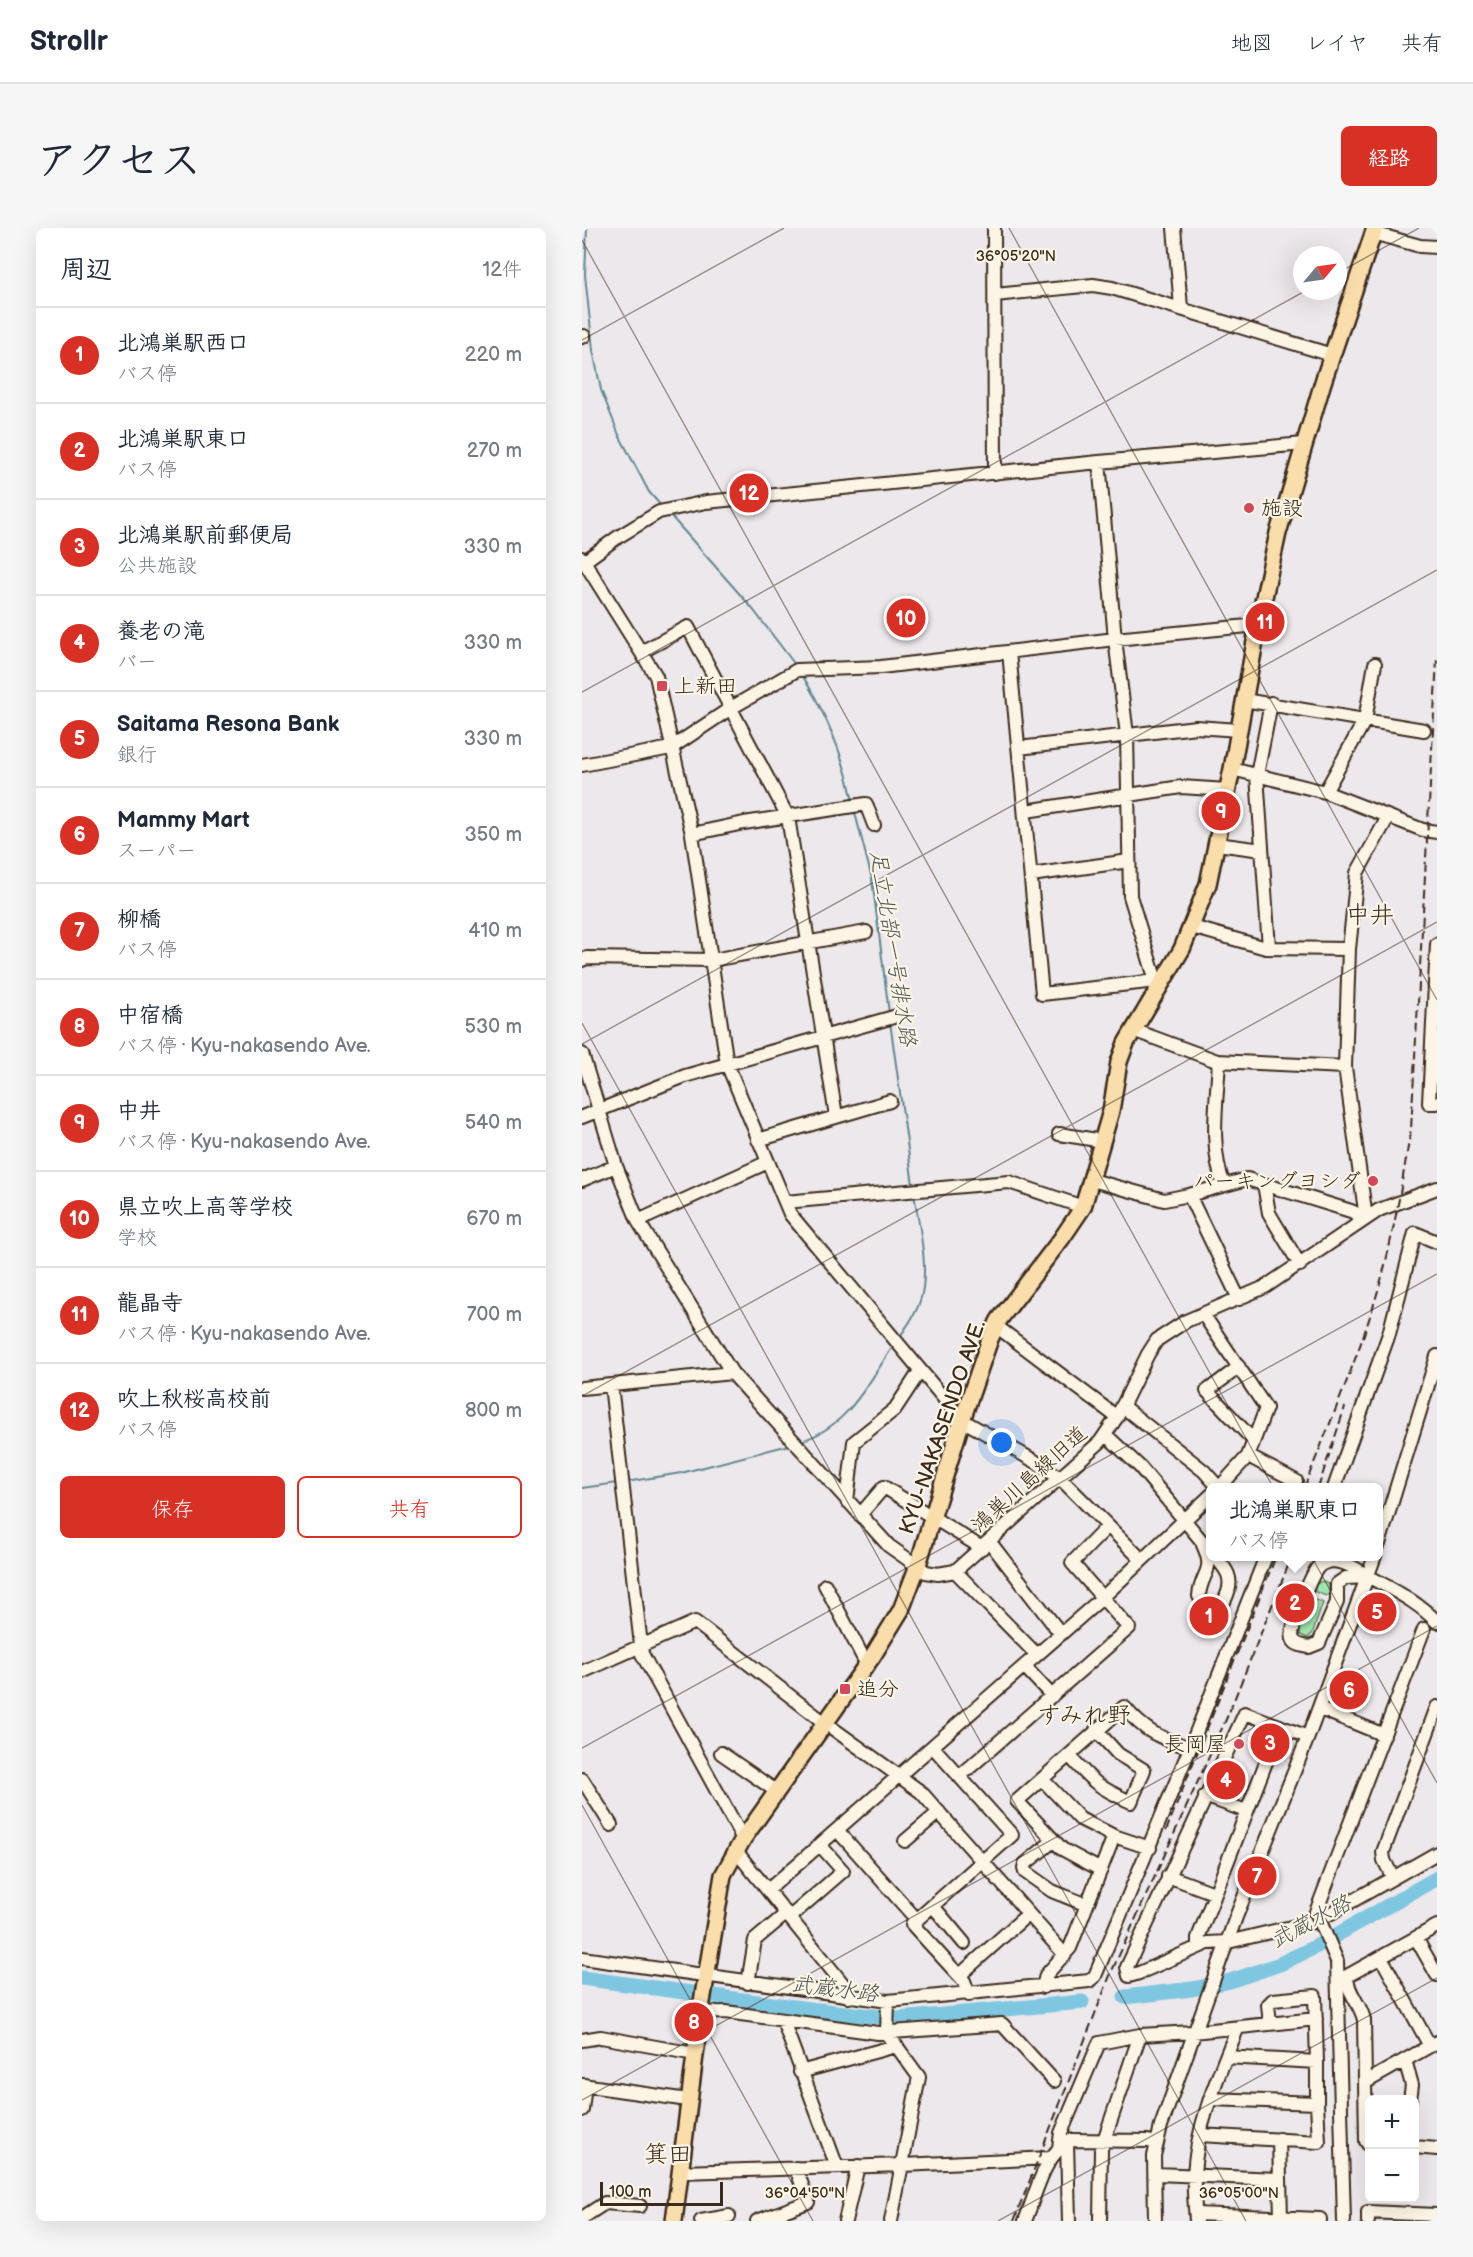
<!DOCTYPE html>
<html lang="ja">
<head>
<meta charset="utf-8">
<style>
	:root { --surface:#fff; --page:#f6f6f7; --text:#1f2937; --muted:#747a83; --line:#e0e1e3; --accent:#d93025 }
	body { margin:0; font-family:"Balsamiq Sans","Klee One",sans-serif; background:var(--page); color:var(--text) }
	.controls { position:absolute; right:18px; bottom:18px; display:grid; overflow:hidden; border-radius:9px; box-shadow:0 6px 24px #0002 }
	.controls button { width:54px; height:54px; display:grid; place-items:center; padding:0; border:0; border-bottom:2px solid var(--line); background:var(--surface); color:var(--text); font:30px sans-serif }
	.compass { position:absolute; left:711px; top:18px; width:54px; height:54px; border-radius:50%; background:var(--surface); box-shadow:0 6px 24px #0002; rotate:61deg }
	.scale { position:absolute; left:18px; bottom:15px; width:123px; box-sizing:border-box; padding-left:6px; border:3px solid #3b2a1e; border-top:0; font-size:16px; line-height:21px; white-space:nowrap; color:#3b2a1e; -webkit-text-stroke:4px #fcf5e5; paint-order:stroke }
	.you { position:absolute; left:420px; top:1215px; width:21px; height:21px; margin:-15px; border:4px solid #fff; border-radius:50%; background:#1a73e8; box-shadow:0 0 0 9px #1a73e833 }
	.badge { display:grid; place-items:center; width:39px; height:39px; border-radius:50%; background:var(--accent); color:#fff; font-size:20px; font-weight:700 }
	.pin { position:absolute; translate:-50% -50%; border:3px solid #fff; box-shadow:0 2px 6px #0006 }
	.popup { position:absolute; left:624px; top:1255px; width:177px; height:78px; box-sizing:border-box; display:grid; place-content:center; border-radius:9px; background:var(--surface); filter:drop-shadow(0 2px 4px #0005); font-size:20px; white-space:nowrap; color:var(--muted) }
	.popup b { font-size:22px; color:var(--text) }
	.popup::after { content:''; position:absolute; left:50%; top:100%; margin-left:-12px; border:12px solid transparent; border-top-color:var(--surface) }
	.list { margin:0; padding:0; list-style:none }
	h2 { display:flex; justify-content:space-between; align-items:center; height:78px; margin:0; padding:0 24px; font-size:26px }
	h2 small { font-size:20px; font-weight:400; color:var(--muted) }
	.list li { display:grid; grid-template-columns:39px 1fr auto; gap:18px; align-items:center; box-sizing:border-box; height:96px; padding:0 24px; border-top:2px solid var(--line) }
	.list b { display:block; font-size:22px; white-space:nowrap }
	.list p { margin:0; font-size:20px; white-space:nowrap; color:var(--muted) }
	.list em { font-size:20px; font-style:normal; color:var(--muted) }
	.actions { display:flex; gap:12px; padding:18px 24px }
	.actions a { flex:1; padding:14px 0; border:2px solid var(--accent); border-radius:9px; text-align:center; font-size:21px; color:var(--accent) }
	.actions .main { background:var(--accent); color:#fff }
	.map { position:relative; flex:none; width:855px; height:1993px; overflow:hidden; border-radius:9px }
	header { display:flex; align-items:center; gap:36px; box-sizing:border-box; height:84px; padding:0 30px; background:var(--surface); border-bottom:2px solid var(--line) }
	header strong { font-size:28px }
	nav { display:flex; gap:33px; margin-inline-start:auto; font-size:21px }
	.intro { display:flex; align-items:center; justify-content:space-between; box-sizing:border-box; height:144px; padding:0 36px }
	h1 { margin:0; font-size:42px }
	.button { padding:15px 27px; border-radius:9px; background:var(--accent); color:#fff; font-size:21px; font-weight:700 }
	main { display:flex; gap:36px; padding:0 36px }
	aside { flex:1; background:var(--surface); border-radius:9px; box-shadow:0 6px 24px #0002 }
	.map>svg:first-child { display:block }
</style>
</head>
<body>
<header>
<strong>Strollr</strong>
<nav><a>地図</a><a>レイヤ</a><a>共有</a></nav>
</header>
<div class="intro"><h1>アクセス</h1><a class="button">経路</a></div>
<main>
<aside>
<h2>周辺<small>12件</small></h2>
<ul class="list">
<li><span class="badge">1</span><div><b>北鴻巣駅西口</b><p>バス停</p></div><em>220 m</em></li>
<li><span class="badge">2</span><div><b>北鴻巣駅東口</b><p>バス停</p></div><em>270 m</em></li>
<li><span class="badge">3</span><div><b>北鴻巣駅前郵便局</b><p>公共施設</p></div><em>330 m</em></li>
<li><span class="badge">4</span><div><b>養老の滝</b><p>バー</p></div><em>330 m</em></li>
<li><span class="badge">5</span><div><b>Saitama Resona Bank</b><p>銀行</p></div><em>330 m</em></li>
<li><span class="badge">6</span><div><b>Mammy Mart</b><p>スーパー</p></div><em>350 m</em></li>
<li><span class="badge">7</span><div><b>柳橋</b><p>バス停</p></div><em>410 m</em></li>
<li><span class="badge">8</span><div><b>中宿橋</b><p>バス停 · Kyu-nakasendo Ave.</p></div><em>530 m</em></li>
<li><span class="badge">9</span><div><b>中井</b><p>バス停 · Kyu-nakasendo Ave.</p></div><em>540 m</em></li>
<li><span class="badge">10</span><div><b>県立吹上高等学校</b><p>学校</p></div><em>670 m</em></li>
<li><span class="badge">11</span><div><b>龍晶寺</b><p>バス停 · Kyu-nakasendo Ave.</p></div><em>700 m</em></li>
<li><span class="badge">12</span><div><b>吹上秋桜高校前</b><p>バス停</p></div><em>800 m</em></li>
</ul>
<div class="actions"><a class="main">保存</a><a>共有</a></div>
</aside>
<div class="map">
<svg width="855" height="1993" viewBox="0 0 855 1993">
	<defs>
		<pattern id="grass-tufts" width="24" height="20" patternUnits="userSpaceOnUse" patternTransform="scale(1.5)"><rect width="24" height="20" fill="#a0e4af"/><path d="M3 7l-1-3M5 7V3M7 7l1-3M15 17l-1-3M17 17v-4M19 17l1-3" fill="none" stroke="#8bc496"/></pattern>
	</defs>
	<rect width="100%" height="100%" fill="#ece8eb"/>
	<filter id="ink" filterUnits="userSpaceOnUse"><feTurbulence type="fractalNoise" baseFrequency=".0167" numOctaves="2"/><feDisplacementMap in="SourceGraphic" scale="12" xChannelSelector="R" yChannelSelector="G"/><feConvolveMatrix kernelMatrix="1 2 1 2 8 2 1 2 1" color-interpolation-filters="sRGB"/></filter>
	<g filter="url(#ink)">
		<path fill="url(#grass-tufts)" stroke="#6e8766" stroke-width="1.5" d="M740,1353L747,1357V1366L744,1368L732,1363L734,1356Z
			M729,1370L741,1375L730,1406L725,1410L717,1406V1403Z"/>
		<g fill="none" stroke-linecap="round" stroke-linejoin="round">
			<path stroke="#648892" stroke-width="2" d="M5,0L3,47L11,122L19,162L37,207L67,264L81,280
				M87,286L170,380L214,438
				M219,445C243,484 262,528 271,573
				M272,581L290,651L307,785
				M308,794L331,957
				M317,1110C325,1098 334,1087 338,1073C348,1043 337,997 332,966
				M219,1213C266,1199 286,1155 312,1117
				M44,1254L99,1245L207,1217
				M0,1260L35,1255"/>
			<path stroke="#7fc7e0" stroke-width="15" d="M0,1750L227,1781L317,1791L500,1774
				M543,1769L610,1761L648,1753L698,1736L735,1718L855,1650"/>
			<g stroke="#3b2a1e" stroke-width="16">
				<path id="minor" d="M412,0L413,245
					M592,0L599,79
					M791,5L838,18L855,19
					M413,67L511,57L530,60L750,127
					M0,109L2,108
					M517,234L533,411L545,507L548,668L574,753L579,756
					M0,330L74,448L110,606L145,836L208,986L380,1192L456,1235L479,1251L560,1332
					M0,335L36,309L77,284L124,274L517,234L722,216
					M59,424L106,399L206,589L254,888
					M427,424L460,766L574,753
					M662,472L842,502
					M437,520L614,499L657,502
					M0,537L89,520L149,480L215,442L299,439L533,411L676,397
					M650,541L743,564L841,602L855,604
					M743,564L783,492L793,436
					M444,583L599,559L645,562
					M110,606L162,595L284,576L292,597
					M635,616L680,622
					M449,647L547,633
					M610,699L684,720L767,721
					M855,716L847,875H855
					M687,720L675,547L689,475
					M0,732L5,730L130,732L284,704
					M551,802L635,833L763,839
					M0,826L34,938L56,993L150,1145L307,1318L344,1344L356,1346L373,1343L518,1214L535,1189L566,1126L575,1112L604,1093L683,1059L797,982L855,960
					M637,833C635,873 627,920 642,957
					M0,889L103,848L315,788
					M477,906L521,913
					M176,912L308,873
					M0,952L34,938
					M510,952L582,972L607,967L665,951L769,983L784,990
					M682,956L687,985L718,1037
					M607,967L657,1071
					M203,974L427,954L501,979
					M784,990L763,839L767,721L775,645L806,589
					M56,993L186,934
					M621,1086L684,1180L666,1228L637,1260
					M414,1098L535,1189
					M657,1139L625,1163L671,1212
					M29,1157L60,1426L161,1611
					M0,1160L150,1145
					M540,1178L622,1243L637,1260
					M524,1207L558,1239L629,1324
					M666,1228L714,1253L711,1260
					M752,1260L807,1106L833,1005L855,1014
					M265,1273L272,1214L313,1181L338,1143
					M278,1287L302,1259L400,1320
					M407,1313L479,1406
					M797,1316L855,1128
					M621,1317C634,1344 619,1344 617,1368L622,1376L634,1380C642,1376 643,1372 646,1364C651,1348 643,1340 633,1328
					M373,1343L455,1427
					M787,1349L764,1350L755,1356V1374L737,1415L727,1419C721,1418 713,1417 711,1411C706,1402 729,1348 736,1339C740,1335 744,1334 749,1333C763,1333 776,1342 788,1349C812,1363 835,1373 855,1394
					M243,1357L285,1437
					M442,1438L470,1468
					M0,1444L113,1394L239,1492L339,1564L483,1727
					M741,1482L802,1507
					M726,1509L663,1485L545,1739L547,1748L557,1745L626,1715L646,1714L735,1693L855,1625
					M351,1519L430,1607L330,1696L382,1753L387,1767
					M139,1525L194,1563
					M487,1527C509,1553 517,1560 549,1574L562,1542L536,1526L514,1502
					M378,1548L547,1400L490,1335L526,1298
					M0,1551L29,1597
					M460,1551L498,1591L532,1608L568,1620
					M623,1568L664,1583
					M255,1602L335,1692
					M323,1613L357,1584
					M471,1613L443,1636L442,1640L443,1644L470,1663L505,1677
					M154,1623L261,1756L267,1769
					M519,1642L480,1621L435,1573L542,1479C564,1505 577,1509 608,1520
					M586,1648L632,1665
					M811,1650L802,1632L801,1624L855,1479
					M186,1662L520,1370L629,1267
					M351,1678L382,1715
					M734,1684L842,1401
					M208,1689L261,1643L238,1617
					M834,1710L855,1747
					M616,1719V1710L698,1498
					M799,1729L848,1818
					M0,1730L306,1773L507,1753L513,1748L608,1520L684,1328
					M755,1733L762,1993
					M378,1747L446,1686
					M166,1755L173,1712L205,1685
					M461,1759L464,1747L488,1720L532,1608
					M306,1773L305,1805L337,1849L309,1993
					M118,1785L144,1784L296,1805L420,1796L472,1853
					M201,1793L255,1939
					M688,1795L686,1777L691,1772L733,1768L735,1834
					M0,1812L19,1809L113,1826
					M823,1832L830,1857L828,1872
					M218,1844L314,1818
					M784,1854L855,1814
					M0,1857L106,1872
					M628,1871L735,1875
					M0,1882L3,1857
					M618,1907L737,1914L735,1875V1834L644,1829
					M697,1911L699,1990
					M485,1914L487,1993
					M788,1919L784,1913L782,1792C779,1776 765,1765 765,1748L855,1698
					M832,1919L855,1921
					M477,1920L479,1905L517,1815L558,1807L611,1804L734,1791
					M99,1944L321,1937L467,1930
					M573,1946L698,1951
					M614,1986L738,1991V1993
					M0,1990L23,1975L58,1978
					M119,1993L147,1988
					M175,1993L226,1974L214,1940
					M263,1993L276,1938
					M443,1993C454,1966 462,1925 489,1912L566,1913L574,1915
					M518,1993L519,1921L558,1807
					M573,1993L572,1928L579,1898L654,1689L726,1509L793,1328
					M614,1993C613,1978 611,1962 612,1946C615,1895 637,1846 656,1799
					M786,1993V1984L855,1987"/>
			</g>
			<g stroke="#3b2a1e" stroke-width="20">
				<path id="major" d="M92,1993L119,1780L141,1647L161,1611L290,1429L319,1382L335,1340L380,1192L408,1111L417,1092L480,1010L501,979L529,883L537,834L544,815L600,721L626,656L650,541L676,397L696,305L741,154L793,0"/>
			</g>
			<use href="#minor" stroke="#fcf5e5" stroke-width="12"/>
			<use href="#major" stroke="#f9deab" stroke-width="15"/>
			<path stroke="#3b2a1e" stroke-width="2" stroke-dasharray="9 4.5" stroke-linecap="butt" d="M722,1260C750,1189 781,1119 801,1045C813,998 821,949 829,901L855,431
				M736,1260L763,1179
				M584,1603L694,1328
				M432,1993L529,1745L646,1487L710,1328"/>
			<g stroke="#3b2a1e" stroke-width="16" stroke-linecap="butt">
				<path id="minor-bridge" d="M734,1684L755,1733"/>
			</g>
			<use href="#minor-bridge" stroke="#fcf5e5" stroke-width="12"/>
		</g>
	</g>
	<path fill="none" stroke="#3b2a1e" stroke-width="1.5" stroke-opacity="0.45" d="M427,0L855,772M0,12L855,1555M756,45L837,0M0,112L202,0M0,464L723,63M0,795L664,1993M0,816L855,342M0,1168L855,694M0,1520L855,1046M0,1577L231,1993M0,1872L855,1398M416,1993L855,1750"/>
	<g fill="#d1495b" stroke="#fcf5e5" stroke-width="2">
		<circle cx="667" cy="280" r="6"/>
		<rect x="74" y="452" width="12" height="12" rx="3"/>
		<circle cx="791" cy="953" r="6"/>
		<rect x="257" y="1455" width="12" height="12" rx="3"/>
		<circle cx="657" cy="1516" r="6"/>
	</g>
	<g text-anchor="middle" stroke-width="4.5" stroke-linejoin="round" paint-order="stroke">
		<g font-size="21" fill="#3b2a1e" stroke="#fcf5e5" text-anchor="start">
			<text x="679" y="287">施設</text>
			<text x="92" y="465">上新田</text>
			<text x="779" y="960" text-anchor="end">パーキングヨシダ</text>
			<text x="275" y="1468">追分</text>
			<text x="645" y="1523" text-anchor="end">長岡屋</text>
		</g>
		<g font-size="21" fill="#3b2a1e" stroke="#fcf5e5">
			<text transform="translate(360 1199) rotate(-71)" y="7">KYU-NAKASENDO AVE.</text>
			<text transform="translate(447 1251) rotate(-42)" y="7">鴻巣川島線旧道</text>
		</g>
		<g font-size="22" font-style="italic" fill="#4f5958" stroke="#fcf5e5">
			<text transform="translate(312 720) rotate(81)" y="8">足立北部一号排水路</text>
			<text transform="translate(728 1693) rotate(-28)" y="8">武蔵水路</text>
			<text transform="translate(253 1760) rotate(7)" y="8">武蔵水路</text>
		</g>
		<g font-size="24" fill="#3b2a1e" stroke="#fcf5e5">
			<text x="788" y="695">中井</text>
			<text x="502" y="1495">すみれ野</text>
			<text x="86" y="1934">箕田</text>
		</g>
	</g>
	<g font-size="15" text-anchor="middle" fill="#3b2a1e" stroke="#fcf5e5" stroke-width="4.5" stroke-linejoin="round" paint-order="stroke">
		<text x="434" y="33">36°05'20"N</text>
		<text x="223" y="1970">36°04'50"N</text>
		<text x="657" y="1970">36°05'00"N</text>
	</g>
</svg>
<div class="controls">
<button>+</button>
<button>−</button>
</div>
<svg class="compass" viewBox="-18 -18 36 36"><path d="M0-13l5 13h-10z" fill="#e53935"/><path d="M0 13l5-13h-10z" fill="#747a83"/></svg>
<div class="scale">100 m</div>
<div class="you"></div>
<div class="pin badge" style="left:627px;top:1388px">1</div>
<div class="pin badge" style="left:713px;top:1375px">2</div>
<div class="popup"><b>北鴻巣駅東口</b>バス停</div>
<div class="pin badge" style="left:688px;top:1515px">3</div>
<div class="pin badge" style="left:644px;top:1552px">4</div>
<div class="pin badge" style="left:795px;top:1384px">5</div>
<div class="pin badge" style="left:767px;top:1462px">6</div>
<div class="pin badge" style="left:675px;top:1648px">7</div>
<div class="pin badge" style="left:112px;top:1794px">8</div>
<div class="pin badge" style="left:639px;top:583px">9</div>
<div class="pin badge" style="left:324px;top:390px">10</div>
<div class="pin badge" style="left:683px;top:394px">11</div>
<div class="pin badge" style="left:167px;top:265px">12</div>
</div>
</main>
</body>
</html>
